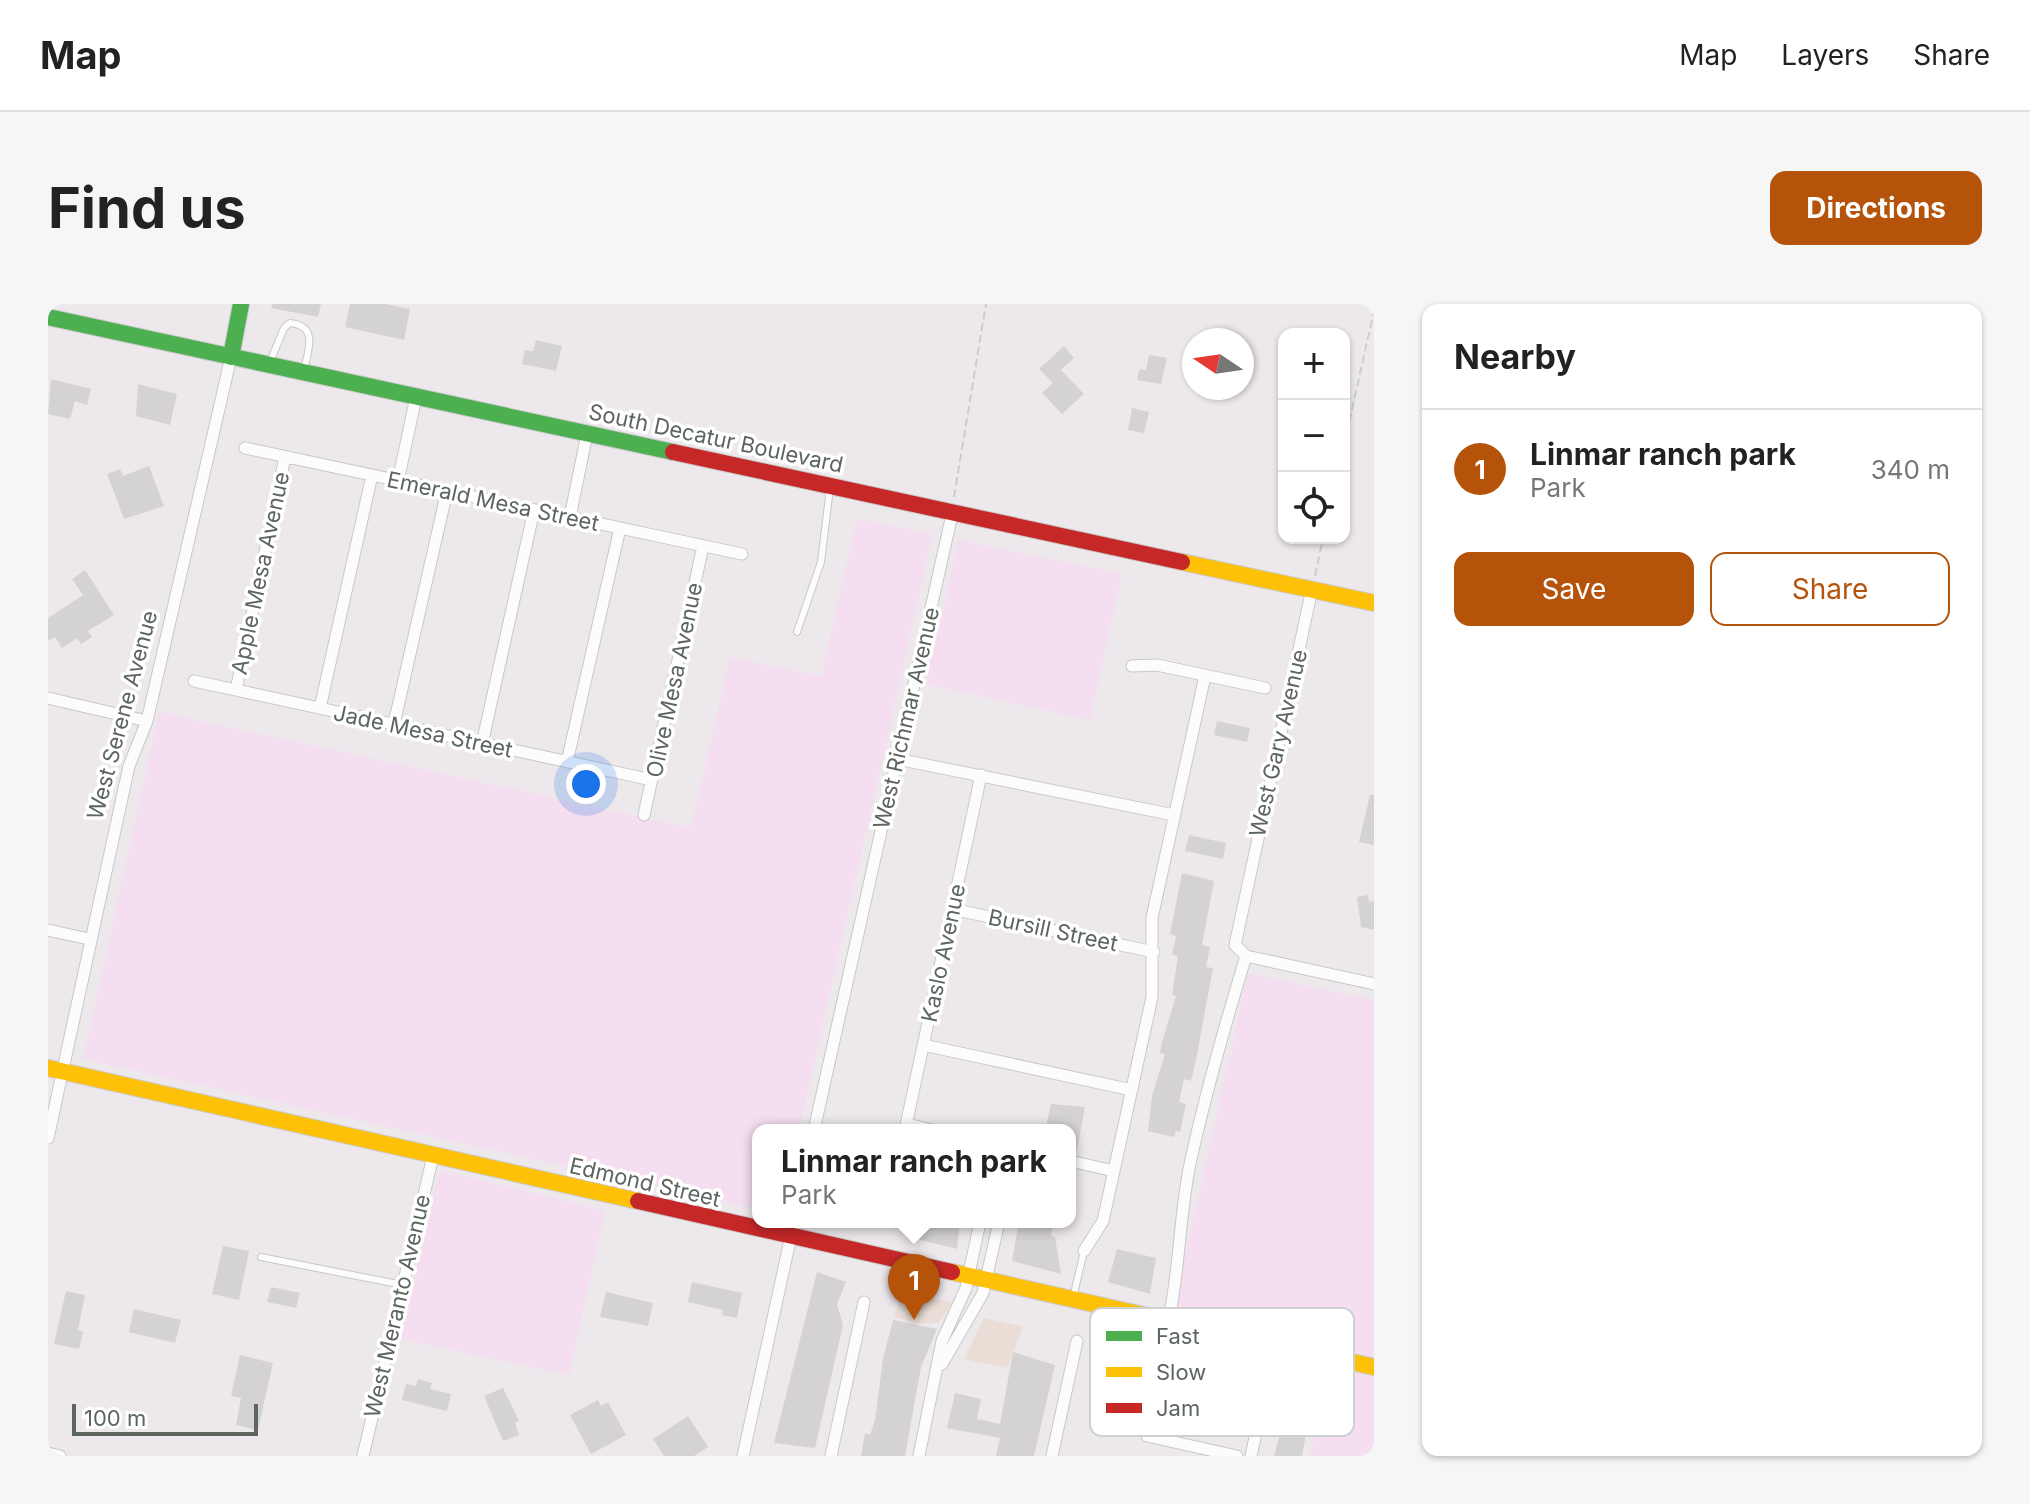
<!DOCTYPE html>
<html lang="en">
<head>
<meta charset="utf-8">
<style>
	:root { --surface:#fff; --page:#f6f6f6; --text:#222; --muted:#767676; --line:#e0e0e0; --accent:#b45309 }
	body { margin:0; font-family:Inter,sans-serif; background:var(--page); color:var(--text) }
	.controls { position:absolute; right:24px; top:24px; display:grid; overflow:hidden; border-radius:16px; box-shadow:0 2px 6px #0004 }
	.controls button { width:72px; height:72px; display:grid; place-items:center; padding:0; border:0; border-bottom:2px solid var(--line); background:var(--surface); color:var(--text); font:40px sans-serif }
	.compass { position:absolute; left:1134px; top:24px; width:72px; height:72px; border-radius:50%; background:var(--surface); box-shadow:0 2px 6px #0004; rotate:283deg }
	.scale { position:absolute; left:24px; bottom:20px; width:186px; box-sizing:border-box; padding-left:8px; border:4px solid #5d665e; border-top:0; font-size:22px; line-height:28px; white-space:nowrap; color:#5d665e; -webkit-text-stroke:6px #fff; paint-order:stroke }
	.you { position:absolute; left:538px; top:480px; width:28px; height:28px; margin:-20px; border:6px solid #fff; border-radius:50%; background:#1a73e8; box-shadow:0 0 0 12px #1a73e833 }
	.badge { display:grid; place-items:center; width:52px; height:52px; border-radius:50%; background:var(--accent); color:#fff; font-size:26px; font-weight:700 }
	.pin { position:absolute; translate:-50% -66px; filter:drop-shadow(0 2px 4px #0008) }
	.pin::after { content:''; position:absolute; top:42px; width:28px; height:24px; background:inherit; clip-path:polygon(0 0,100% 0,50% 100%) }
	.popup { position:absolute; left:704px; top:820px; width:324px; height:104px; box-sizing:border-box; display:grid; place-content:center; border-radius:16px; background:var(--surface); filter:drop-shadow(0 2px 6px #0005); font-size:26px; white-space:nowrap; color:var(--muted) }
	.popup b { font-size:30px; color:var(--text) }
	.popup::after { content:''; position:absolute; left:50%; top:100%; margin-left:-16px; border:16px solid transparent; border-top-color:var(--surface) }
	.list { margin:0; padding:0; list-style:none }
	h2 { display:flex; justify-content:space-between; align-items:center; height:104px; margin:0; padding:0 32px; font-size:34px }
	h2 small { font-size:26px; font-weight:400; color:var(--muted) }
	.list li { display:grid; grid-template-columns:52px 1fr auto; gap:24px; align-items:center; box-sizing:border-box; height:120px; padding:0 32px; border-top:2px solid var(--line) }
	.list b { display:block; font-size:30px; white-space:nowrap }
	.list p { margin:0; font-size:26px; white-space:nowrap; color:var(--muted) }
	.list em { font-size:26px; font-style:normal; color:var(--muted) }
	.actions { display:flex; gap:16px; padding:24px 32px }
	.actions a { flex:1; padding:18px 0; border:2px solid var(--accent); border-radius:16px; text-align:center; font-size:28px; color:var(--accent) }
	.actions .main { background:var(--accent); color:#fff }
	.icon { flex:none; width:44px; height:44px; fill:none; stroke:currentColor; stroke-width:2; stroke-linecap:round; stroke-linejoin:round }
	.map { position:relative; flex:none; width:1326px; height:1152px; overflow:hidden; border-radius:16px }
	header { display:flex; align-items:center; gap:48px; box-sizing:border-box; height:112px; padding:0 40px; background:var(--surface); border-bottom:2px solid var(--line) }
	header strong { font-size:38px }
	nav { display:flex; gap:44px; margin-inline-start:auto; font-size:28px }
	.intro { display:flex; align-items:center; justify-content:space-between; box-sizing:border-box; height:192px; padding:0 48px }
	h1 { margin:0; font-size:56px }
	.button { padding:20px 36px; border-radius:16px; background:var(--accent); color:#fff; font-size:28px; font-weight:700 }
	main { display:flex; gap:48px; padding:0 48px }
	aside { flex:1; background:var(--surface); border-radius:16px; box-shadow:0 2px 6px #0004 }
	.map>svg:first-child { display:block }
</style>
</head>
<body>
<header>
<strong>Map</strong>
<nav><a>Map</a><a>Layers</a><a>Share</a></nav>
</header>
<div class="intro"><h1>Find us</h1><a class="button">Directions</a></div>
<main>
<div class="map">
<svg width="1326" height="1152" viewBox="0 0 1326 1152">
	<rect width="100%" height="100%" fill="#ede8ec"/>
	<path fill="#e9ddd5" d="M855,991L905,998L890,1019L867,1020L846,1012Z
		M936,1014L975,1023L959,1064L916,1055Z"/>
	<path fill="#f4deef" d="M809,215L885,230L751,826H710V905L35,755L111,408L643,524L682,353L773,372Z
		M911,236L1074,270L1042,416L877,380Z
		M1200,669L1326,696V1152H1262L1282,1040L1126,1002Z
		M392,866L557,907L521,1071L352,1035Z"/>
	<path fill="#d5d2d4" d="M224,0H273L270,13L223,4Z
		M302,0H338L362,5L356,36L297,23Z
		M488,36L514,42L508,67L474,60L477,46L485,47Z
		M1016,42L1026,54L1013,66L1036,90L1014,110L994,89L1005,79L991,65Z
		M1101,51L1119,54L1113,80L1089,76L1091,65L1098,66Z
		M3,75L43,85L39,101L27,97L22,115L0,110Z
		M90,80L129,90L122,121L88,112Z
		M1084,104L1101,108L1096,129L1080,126Z
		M101,162L116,202L76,215L59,170L72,165L75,172Z
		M37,266L66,311L40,327L44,333L33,340L29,334L14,344L7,333L0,337V314L35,291L24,275Z
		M1169,417L1202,424L1199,438L1166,431Z
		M1322,491H1326V541L1311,538Z
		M1141,531L1178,539L1175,555L1137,547Z
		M1134,569L1166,577L1154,641L1162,643L1158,663L1165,664L1148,756L1143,777L1136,775L1131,798L1138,800L1132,828L1128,827L1126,833L1100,827L1104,792L1117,750L1112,749L1114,738L1128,692L1124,691L1130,652L1124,651L1128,632L1122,630Z
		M1320,591L1321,598L1326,597V626L1313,623L1309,593Z
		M1003,800L1037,803L1028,850L1022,849V826H997Z
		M869,918H912L909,945L865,934Z
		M971,918H1006L1003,932L1007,933L1013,970L964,957Z
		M175,942L201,947L191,996L164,990Z
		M1069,945L1108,954L1102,990L1060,978Z
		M769,968L798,978L789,1000L795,1021L767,1144L726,1139Z
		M644,978L694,989L689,1014L674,1011L675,1006L640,998Z
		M223,983L252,989L248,1004L219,998Z
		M18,987L37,991L30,1026L35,1028L31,1045L6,1040Z
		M558,988L605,999L600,1022L552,1013Z
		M86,1005L133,1016L127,1039L81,1028Z
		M845,1016L889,1025L873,1063L857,1152H813L817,1129L822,1131L827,1116L835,1055Z
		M965,1048L1007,1061L986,1152H948L952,1134L899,1124L907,1089L933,1095L929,1115L952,1120Z
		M192,1051L225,1059L210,1126L188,1121L193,1094L183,1092Z
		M1050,1062L1076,1068L1074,1073L1134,1090L1136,1083L1166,1090L1167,1085L1192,1089L1184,1130L1128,1114L1129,1109L1086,1100L1088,1088L1044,1076Z
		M370,1075L384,1079L382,1085L403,1090L399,1107L354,1096L358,1080L368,1082Z
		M455,1084L471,1117L467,1119L471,1131L455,1137L436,1092Z
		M550,1096L553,1102L560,1098L578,1131L543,1150L522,1111Z
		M1239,1103L1262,1108L1254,1152H1226Z
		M640,1112L660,1143L646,1152H616L605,1135Z"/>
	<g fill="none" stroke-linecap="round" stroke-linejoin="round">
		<g stroke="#c7c8c7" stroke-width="8">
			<path id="lane" d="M222,58L236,24L242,19C270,22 261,45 256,65
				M749,328L773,258L782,184
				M213,953L355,981
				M1025,994L1036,947"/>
		</g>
		<g stroke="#c7c8c7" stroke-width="13">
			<path id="street" d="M197,144L694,250
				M350,177L368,93
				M522,213L539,130
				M1264,285L1187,641L1198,652L1326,680
				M1084,362L1109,361L1217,384
				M146,377L604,476
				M188,386L237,153
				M0,394L99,417
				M272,404L324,171
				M346,420L399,187
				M434,440L486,206
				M849,455L1126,511
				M519,458L572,224
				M596,511L655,242
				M904,605L1106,648
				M0,626L41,635
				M875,741L1084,786
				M859,820L884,826
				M766,826L905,206
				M857,826L933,471
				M0,834L81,462L99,417L183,53
				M1022,857L1066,867
				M1036,947L1055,917L1104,693V614L1157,372
				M1120,1019C1132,966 1131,913 1142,860C1157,790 1177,721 1198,652
				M894,1060L935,989L951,918
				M1099,1132L1189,1152
				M0,1149L12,1152
				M315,1152L385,852
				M695,1152L746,918
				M783,1152L816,998
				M871,1152L894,1037L918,984L932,918
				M1004,1152L1029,1037
				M1203,1152L1227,1042"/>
		</g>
		<g stroke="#c8c9c8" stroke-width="18">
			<path id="fast" d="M0,13L625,148
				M183,53L193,0"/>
		</g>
		<g stroke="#c8c9c8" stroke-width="18">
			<path id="slow" d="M1134,258L1326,299
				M0,764L590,897
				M904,968L1326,1063"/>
		</g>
		<g stroke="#c8c9c8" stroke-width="18">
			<path id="jam" d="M625,148L1134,258
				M590,897L904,968"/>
		</g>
		<path stroke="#cccdc8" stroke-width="2" stroke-dasharray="8 4" stroke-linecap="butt" d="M1296,141L1326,7
			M906,193L938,0
			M1267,272L1275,234"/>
		<use href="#lane" stroke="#fcfcfc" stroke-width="6"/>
		<use href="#street" stroke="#fcfcfc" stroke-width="11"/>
		<use href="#fast" stroke="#4caf50" stroke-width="16"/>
		<use href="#slow" stroke="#ffc107" stroke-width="16"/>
		<use href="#jam" stroke="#c62828" stroke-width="16"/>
	</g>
	<g text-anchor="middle" stroke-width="7" stroke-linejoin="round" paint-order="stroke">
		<g font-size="22" fill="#5d665e" stroke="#fff">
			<text transform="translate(668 134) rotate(12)" y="8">South Decatur Boulevard</text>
			<text transform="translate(445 197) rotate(12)" y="8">Emerald Mesa Street</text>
			<text transform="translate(212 269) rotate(-78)" y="8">Apple Mesa Avenue</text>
			<text transform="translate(626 376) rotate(-78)" y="8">Olive Mesa Avenue</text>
			<text transform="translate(74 411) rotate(-75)" y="8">West Serene Avenue</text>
			<text transform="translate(858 414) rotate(-77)" y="8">West Richmar Avenue</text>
			<text transform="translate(375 427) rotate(12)" y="8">Jade Mesa Street</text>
			<text transform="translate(1230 439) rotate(-77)" y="8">West Gary Avenue</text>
			<text transform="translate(1005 626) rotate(12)" y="8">Bursill Street</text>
			<text transform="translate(895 649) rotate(-78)" y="8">Kaslo Avenue</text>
			<text transform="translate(597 878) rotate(13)" y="8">Edmond Street</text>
			<text transform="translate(349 1002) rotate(-77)" y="8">West Meranto Avenue</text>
		</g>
	</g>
	<rect x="1042" y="1004" width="264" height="128" rx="12" fill="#fff" stroke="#ced1cf" stroke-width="2"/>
	<rect x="1058" y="1027" width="36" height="10" fill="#4caf50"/>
	<rect x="1058" y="1063" width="36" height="10" fill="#ffc107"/>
	<rect x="1058" y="1099" width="36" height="10" fill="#c62828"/>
	<g font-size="22" fill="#5d665e">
		<text x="1108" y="1040">Fast</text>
		<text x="1108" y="1076">Slow</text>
		<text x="1108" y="1112">Jam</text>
	</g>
</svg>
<div class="controls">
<button>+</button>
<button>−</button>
<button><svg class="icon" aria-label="locate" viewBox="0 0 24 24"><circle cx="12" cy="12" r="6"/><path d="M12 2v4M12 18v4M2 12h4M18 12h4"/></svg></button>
</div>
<svg class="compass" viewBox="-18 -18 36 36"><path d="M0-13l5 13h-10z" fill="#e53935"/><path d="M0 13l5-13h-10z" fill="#767676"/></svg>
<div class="scale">100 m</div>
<div class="you"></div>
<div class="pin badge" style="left:866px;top:1016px">1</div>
<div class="popup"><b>Linmar ranch park</b>Park</div>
</div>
<aside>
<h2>Nearby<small></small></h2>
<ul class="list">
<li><span class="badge">1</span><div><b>Linmar ranch park</b><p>Park</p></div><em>340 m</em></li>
</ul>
<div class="actions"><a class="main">Save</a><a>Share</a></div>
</aside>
</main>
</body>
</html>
